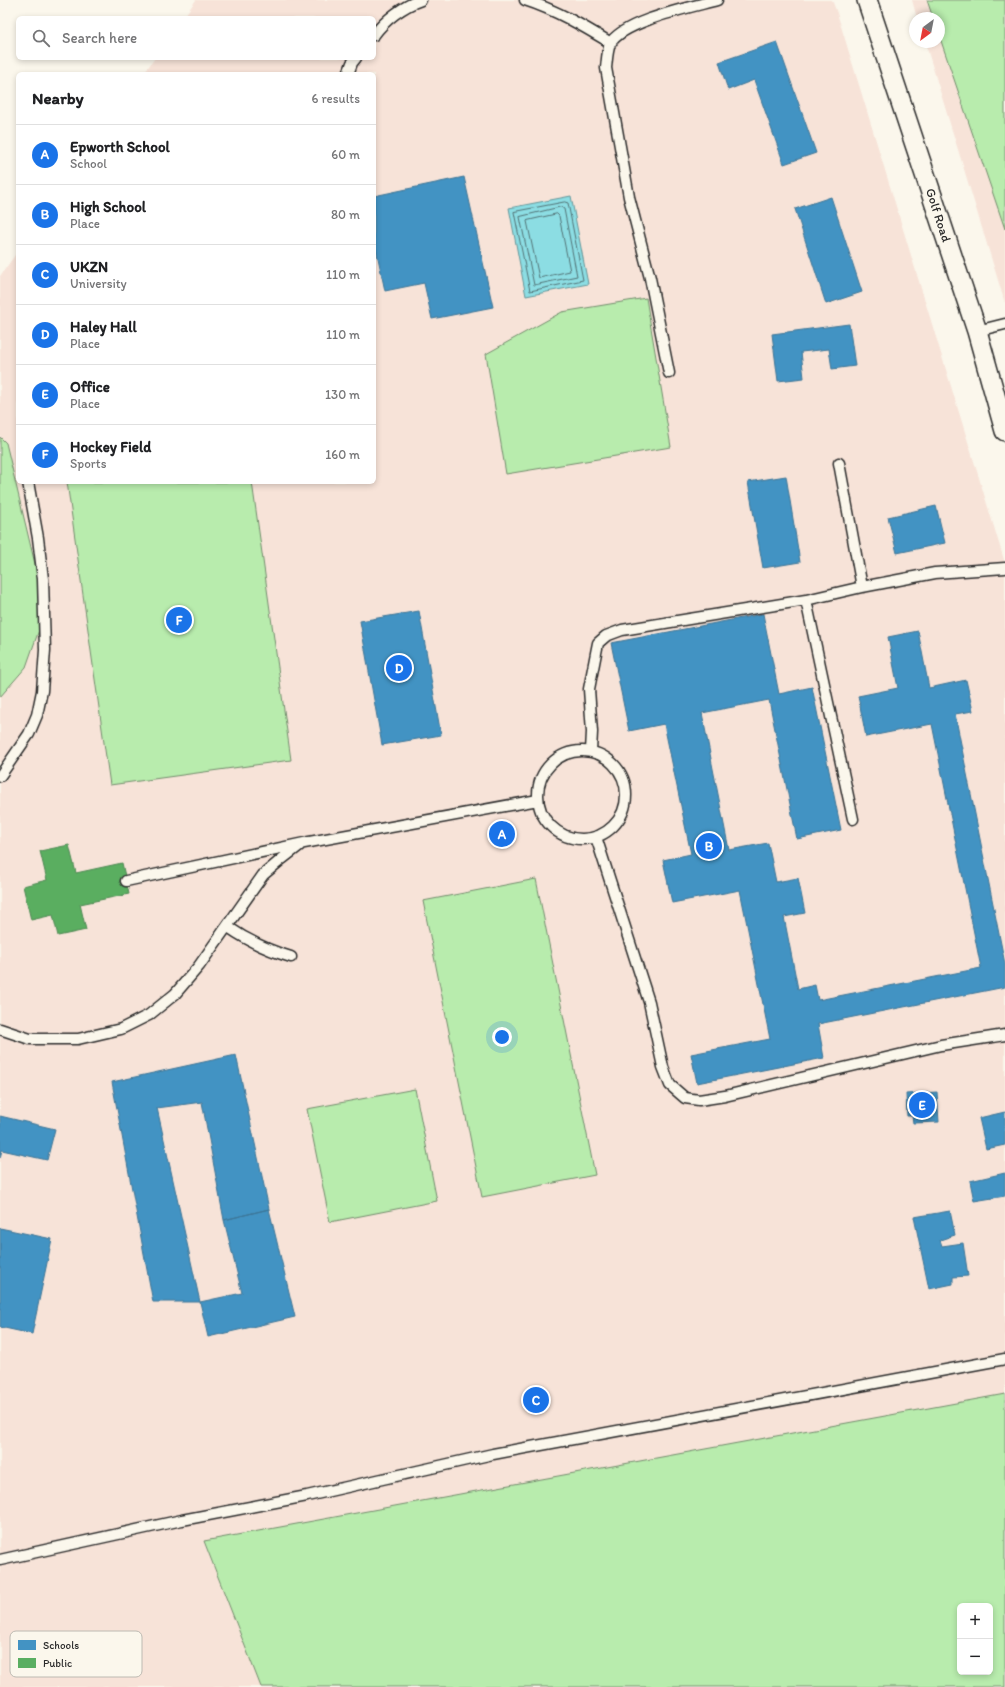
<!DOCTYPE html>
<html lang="en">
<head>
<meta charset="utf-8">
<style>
	:root { --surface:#fff; --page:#f6f6f6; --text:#202124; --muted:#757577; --line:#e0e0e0; --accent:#1a73e8 }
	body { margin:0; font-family:Itim,sans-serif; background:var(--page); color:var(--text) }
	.controls { position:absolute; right:12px; bottom:12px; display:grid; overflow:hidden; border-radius:6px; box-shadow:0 2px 6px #0003 }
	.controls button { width:36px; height:36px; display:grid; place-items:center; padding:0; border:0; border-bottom:1px solid var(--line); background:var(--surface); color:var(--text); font:20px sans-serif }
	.compass { position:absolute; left:909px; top:12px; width:36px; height:36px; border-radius:50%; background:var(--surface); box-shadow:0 2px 6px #0003; rotate:212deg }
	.you { position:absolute; left:502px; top:1037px; width:14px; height:14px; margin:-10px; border:3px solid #fff; border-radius:50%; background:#1a73e8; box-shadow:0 0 0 6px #1a73e833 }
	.badge { display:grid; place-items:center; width:26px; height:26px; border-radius:50%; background:var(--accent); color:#fff; font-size:13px; font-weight:700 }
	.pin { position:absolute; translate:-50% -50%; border:2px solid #fff; box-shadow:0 1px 4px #0006 }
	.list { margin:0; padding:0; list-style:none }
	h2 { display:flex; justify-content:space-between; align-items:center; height:52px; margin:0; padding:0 16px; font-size:17px }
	h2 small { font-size:13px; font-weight:400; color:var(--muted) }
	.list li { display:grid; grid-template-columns:26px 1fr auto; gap:12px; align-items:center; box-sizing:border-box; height:60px; padding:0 16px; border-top:1px solid var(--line) }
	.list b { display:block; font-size:15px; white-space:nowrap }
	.list p { margin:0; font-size:13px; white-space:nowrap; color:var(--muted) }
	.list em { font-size:13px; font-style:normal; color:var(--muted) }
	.icon { flex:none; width:22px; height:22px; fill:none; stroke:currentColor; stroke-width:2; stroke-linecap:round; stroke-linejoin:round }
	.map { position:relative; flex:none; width:1005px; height:1687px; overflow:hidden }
	.search { position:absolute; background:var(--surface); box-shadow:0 2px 6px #0003; left:16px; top:16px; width:360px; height:44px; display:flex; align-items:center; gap:10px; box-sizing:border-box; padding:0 14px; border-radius:6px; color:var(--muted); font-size:15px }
	.panel { position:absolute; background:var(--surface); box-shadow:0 2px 6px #0003; left:16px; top:72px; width:360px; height:412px; border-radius:6px }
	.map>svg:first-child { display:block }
</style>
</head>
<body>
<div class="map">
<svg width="1005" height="1687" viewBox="0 0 1005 1687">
	<rect width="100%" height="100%" fill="#fbf7ec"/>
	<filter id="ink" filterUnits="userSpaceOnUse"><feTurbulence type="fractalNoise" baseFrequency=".025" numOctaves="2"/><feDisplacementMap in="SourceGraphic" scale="8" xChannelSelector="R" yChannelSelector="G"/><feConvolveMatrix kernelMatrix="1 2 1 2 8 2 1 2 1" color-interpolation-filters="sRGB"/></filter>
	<g filter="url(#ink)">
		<path fill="#f7e3d8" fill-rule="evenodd" d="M196,0H832L837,13L1005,563V1687H0V276L18,251V482H374V74H143L155,58H374V18H183ZM960,1606H990V1672H960Z
			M912,0H1005V303L925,42H939V18H917Z"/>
		<path fill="#b8ecad" stroke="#728c6c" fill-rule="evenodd" d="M927,0H1005V229L939,35V18H933Z
			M646,298L671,447L506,474L486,354L562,312Z
			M0,437L6,443L46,610L26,667L0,697Z
			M67,482H252L291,760L110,785Z
			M536,879L595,1175L482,1197L423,901Z
			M415,1089L437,1201L330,1222L307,1109Z
			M1005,1394V1687H261L204,1541ZM960,1606H990V1672H960Z"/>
		<path fill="#8cdde3" stroke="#659699" d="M571,196L588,284L526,296L509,208Z"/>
		<path fill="#4393c3" stroke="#3c7495" d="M777,42L816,153L784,164L754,80L728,90L719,62Z
			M464,177L493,307L432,319L424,283L385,291L374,239V196Z
			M831,197L862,292L826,304L795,209Z
			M849,324L855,366L832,369L829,349L801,352L804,378L778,381L772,334Z
			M786,476L800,562L763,568L748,482Z
			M936,506L945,543L897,553L888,517Z
			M419,611L441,735L382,745L360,621Z
			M763,614L779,694L812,687L841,830L797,839L769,700L702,713L729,850L768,843L776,882L798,878L805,913L784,917L798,989L815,985L818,1000L981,968L932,724L866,737L858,696L898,688L888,637L918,631L929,688L966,680L973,711L955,714L1005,964V987L818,1024L824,1058L697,1083L691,1054L770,1039L740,890L672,903L663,860L691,854L664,724L629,731L611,643Z
			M236,1055L269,1209L224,1220L202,1102L157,1108L200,1302H153L112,1082Z
			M937,1092L939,1122L913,1123L912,1116H907L906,1094Z
			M1005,1112V1145L986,1149L979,1118Z
			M0,1116L55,1129L47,1160L2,1150L0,1158Z
			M1005,1173V1196L974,1201L970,1181Z
			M269,1209L295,1317L208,1337L200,1302L242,1293L224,1220Z
			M950,1211L955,1235L940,1240L942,1246L963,1243L968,1276L953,1277V1284L929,1289L914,1217Z
			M0,1228L52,1239L32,1334L0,1327Z"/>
		<path fill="#5aae61" stroke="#4c8751" d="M69,845L76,873L122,863L129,894L80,904L86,930L58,936L53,915L31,920L23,886L47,880L40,851Z"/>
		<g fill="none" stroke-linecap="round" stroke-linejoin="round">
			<path stroke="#527275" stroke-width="1" d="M565,202L568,203L583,280L530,291L514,212Z
				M561,207L564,209L577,276L534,285L520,217Z
				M557,214L559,216L570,271L539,278L527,221Z"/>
			<g stroke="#2b2b2b" stroke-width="13">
				<path id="lane" d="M525,0C556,10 583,26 611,43
					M374,35C385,20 403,6 421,0
					M348,74L352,63L356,58
					M977,331L1005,324
					M669,373L650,278L629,197L606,68C607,60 607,52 610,44C622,21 692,7 717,0
					M839,463L862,587
					M806,600L853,819
					M538 795a44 44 0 1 1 88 0a44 44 0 1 1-88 0Z
					M591,751L592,732L589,689L596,653L598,643L606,636L622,630L806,600L862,587L935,573L1005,568
					M0,776L29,734L37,715L42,691L45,650L43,579L38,538L28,482
					M596,837L649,1002L663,1067L670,1085L685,1098L699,1100L725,1096L941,1045L1005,1035
					M126,881L304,843L538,800
					M228,927C248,941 267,950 291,957
					M0,1029L30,1039H78L121,1029L149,1015L175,994L199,966L263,875L282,859L300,845
					M0,1560L182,1520L307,1496L493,1454L1005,1359"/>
			</g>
			<g stroke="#2b2b2b" stroke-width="22">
				<path id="street" d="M867,0L977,331L1005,431"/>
			</g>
			<use href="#lane" stroke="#fbf7ec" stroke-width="10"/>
			<use href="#street" stroke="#fbf7ec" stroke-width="19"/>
		</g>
	</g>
	<g text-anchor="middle" stroke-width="4" stroke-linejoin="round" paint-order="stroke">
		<g font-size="13" fill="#2b2b2b" stroke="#fbf7ec">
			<text transform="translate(939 215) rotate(72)" y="5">Golf Road</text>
		</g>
	</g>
	<rect x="10" y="1631" width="132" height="46" rx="6" fill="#fbf7ec" stroke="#bdbab2" stroke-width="1"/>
	<rect x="18" y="1640" width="18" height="10" fill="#4393c3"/>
	<rect x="18" y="1658" width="18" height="10" fill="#5aae61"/>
	<g font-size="11" fill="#2b2b2b">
		<text x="43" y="1649">Schools</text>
		<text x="43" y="1667">Public</text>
	</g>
</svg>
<div class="controls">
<button>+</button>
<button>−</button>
</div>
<svg class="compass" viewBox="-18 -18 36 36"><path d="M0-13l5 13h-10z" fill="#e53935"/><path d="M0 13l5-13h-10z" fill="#757577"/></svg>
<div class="you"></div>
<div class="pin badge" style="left:502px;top:834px">A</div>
<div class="pin badge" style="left:709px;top:846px">B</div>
<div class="pin badge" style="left:536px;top:1400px">C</div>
<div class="pin badge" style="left:399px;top:668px">D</div>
<div class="pin badge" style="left:922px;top:1105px">E</div>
<div class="pin badge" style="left:179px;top:620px">F</div>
<div class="search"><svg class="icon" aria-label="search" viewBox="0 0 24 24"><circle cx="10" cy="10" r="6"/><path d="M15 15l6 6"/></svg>Search here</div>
<section class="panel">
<h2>Nearby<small>6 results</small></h2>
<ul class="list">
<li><span class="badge">A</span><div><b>Epworth School</b><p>School</p></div><em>60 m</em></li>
<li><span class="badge">B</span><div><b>High School</b><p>Place</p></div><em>80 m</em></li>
<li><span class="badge">C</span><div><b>UKZN</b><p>University</p></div><em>110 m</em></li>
<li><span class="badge">D</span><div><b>Haley Hall</b><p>Place</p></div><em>110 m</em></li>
<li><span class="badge">E</span><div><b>Office</b><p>Place</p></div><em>130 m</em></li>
<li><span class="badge">F</span><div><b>Hockey Field</b><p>Sports</p></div><em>160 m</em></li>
</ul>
</section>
</div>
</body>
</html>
